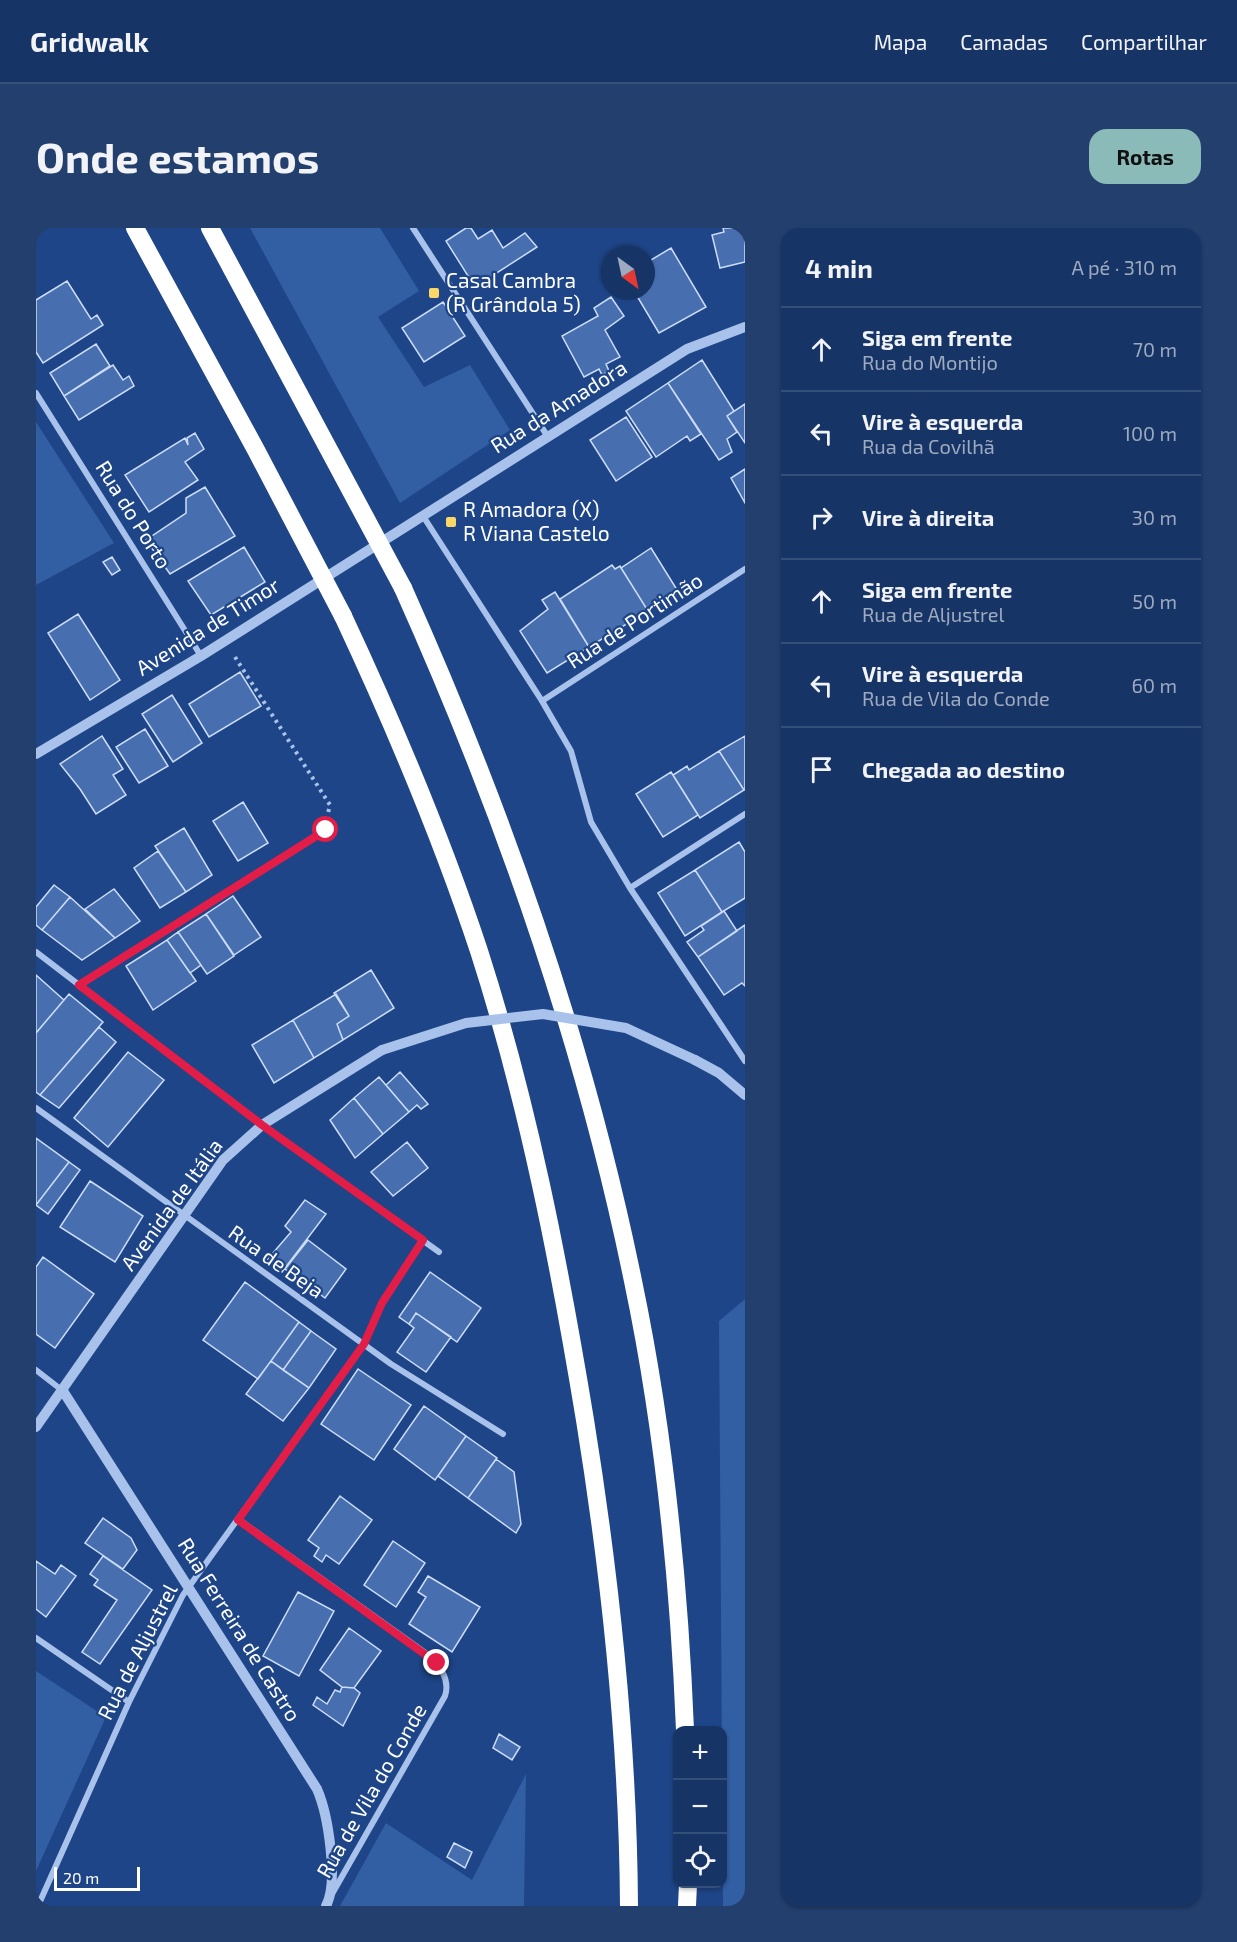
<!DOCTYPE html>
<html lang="pt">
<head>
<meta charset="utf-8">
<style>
	:root { --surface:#163465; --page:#233f6e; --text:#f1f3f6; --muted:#9eaabf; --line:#354f79; --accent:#8bbbb9 }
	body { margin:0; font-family:"Exo 2",sans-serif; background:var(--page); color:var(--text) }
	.controls { position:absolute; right:18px; bottom:18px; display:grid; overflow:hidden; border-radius:12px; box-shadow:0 2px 4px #0004 }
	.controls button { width:54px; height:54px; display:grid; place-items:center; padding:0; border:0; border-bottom:2px solid var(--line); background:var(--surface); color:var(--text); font:30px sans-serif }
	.compass { position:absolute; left:565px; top:18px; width:54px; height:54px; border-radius:50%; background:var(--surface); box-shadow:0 2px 4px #0004; rotate:147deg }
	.scale { position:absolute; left:18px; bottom:15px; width:86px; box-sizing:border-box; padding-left:6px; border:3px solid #fff; border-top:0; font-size:16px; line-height:21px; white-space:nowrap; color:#fff; -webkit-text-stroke:4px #1e4587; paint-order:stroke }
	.stop { position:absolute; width:18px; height:18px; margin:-14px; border:4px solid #e11d48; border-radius:50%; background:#fff }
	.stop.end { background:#e11d48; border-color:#fff; box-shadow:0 2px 6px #0008 }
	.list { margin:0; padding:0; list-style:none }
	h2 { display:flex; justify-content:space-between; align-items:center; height:78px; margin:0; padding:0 24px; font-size:26px }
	h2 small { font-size:20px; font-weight:400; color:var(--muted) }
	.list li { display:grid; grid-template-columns:39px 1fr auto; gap:18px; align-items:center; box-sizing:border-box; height:84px; padding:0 24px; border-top:2px solid var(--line) }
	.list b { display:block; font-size:22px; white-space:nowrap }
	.list p { margin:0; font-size:20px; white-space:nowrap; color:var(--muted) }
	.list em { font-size:20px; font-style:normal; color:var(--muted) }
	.icon { flex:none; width:33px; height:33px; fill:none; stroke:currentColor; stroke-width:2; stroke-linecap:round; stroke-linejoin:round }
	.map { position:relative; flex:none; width:709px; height:1678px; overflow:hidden; border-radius:18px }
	header { display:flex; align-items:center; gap:36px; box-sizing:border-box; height:84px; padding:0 30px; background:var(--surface); border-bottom:2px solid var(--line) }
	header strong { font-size:28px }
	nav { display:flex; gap:33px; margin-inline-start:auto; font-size:21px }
	.intro { display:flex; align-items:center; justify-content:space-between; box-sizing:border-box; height:144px; padding:0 36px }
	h1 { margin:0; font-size:42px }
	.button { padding:15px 27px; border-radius:18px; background:var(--accent); color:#111; font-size:21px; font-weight:700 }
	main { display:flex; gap:36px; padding:0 36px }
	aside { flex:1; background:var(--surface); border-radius:18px; box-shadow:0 2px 4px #0004 }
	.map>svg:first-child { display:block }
</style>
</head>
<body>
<header>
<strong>Gridwalk</strong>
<nav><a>Mapa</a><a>Camadas</a><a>Compartilhar</a></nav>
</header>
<div class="intro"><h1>Onde estamos</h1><a class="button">Rotas</a></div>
<main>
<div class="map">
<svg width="709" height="1678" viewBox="0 0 709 1678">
	<rect width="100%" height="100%" fill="#1e4587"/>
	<path fill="#325ea4" d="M214,0H344L383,63L342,89L388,159L434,137L474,202L364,275Z
		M0,194L78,315L0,357Z
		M709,1071V1678H687L683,1093Z
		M0,1443L70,1489L0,1643Z
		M490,1546L488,1678H304L350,1595L436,1652Z"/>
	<path fill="#476fb0" stroke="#cdddf8" stroke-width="1.5" d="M430,0H435L442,11L456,2L467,20L489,5L501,19L439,59L410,13Z
		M687,0H709V34L684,40L676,7L688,4Z
		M635,20L670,79L623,105L598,63H610V35Z
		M31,53L55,91L61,87L67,97L7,135L0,124V72Z
		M575,69L588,88L569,102L584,129L570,136L573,143L566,147L563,141L548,149L526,108L562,88L558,80Z
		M407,74L429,108L388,134L366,100Z
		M60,116L74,138L28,168L14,145Z
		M666,132L698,183L691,188L701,204L691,211L696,224L683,232L632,155Z
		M77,137L87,152L93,148L98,158L43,192L28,168Z
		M632,155L665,206L654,213L651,208L620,229L590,183Z
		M709,176V215L691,188Z
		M590,189L616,229L580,253L554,212Z
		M159,205L168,221L149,234L162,252L113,284L89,247L149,210L152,217L151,210Z
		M709,241V275L695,250Z
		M169,259L199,308L134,346L110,312L150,285V270Z
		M208,319L229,354L175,387L152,353Z
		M615,320L643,365L612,383L585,340Z
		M76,329L84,342L76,347L67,334Z
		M576,337L579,341L584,338L612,383L553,419L524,371Z
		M519,364L553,419L511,445L484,403L512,381L506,372Z
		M42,386L84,452L54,472L12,405Z
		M204,444L225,478L173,509L153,476Z
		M136,467L166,515L137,534L106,486Z
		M109,501L132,538L103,555L80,519Z
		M66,508L87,541L77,547L90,567L60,586L44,561L24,536Z
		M709,508V562H708L683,523Z
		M683,523L708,562L664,590L637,547L651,538L653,542Z
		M635,544L662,587L627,609L600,566Z
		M207,574L232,615L202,633L177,593Z
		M148,600L176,647L150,664L119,618Z
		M703,614L709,624V670L686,684L659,642Z
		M122,623L150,664L124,680L98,640Z
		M659,642L686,684L649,708L622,665Z
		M18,657L34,669L6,702L0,697V679Z
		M78,661L104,693L79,710L49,681Z
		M197,668L225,709L198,727L170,686Z
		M34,669L79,710L46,732L6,702Z
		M688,683L701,703L662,729L651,714L668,702L665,698Z
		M170,686L198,728L171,746L142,704Z
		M709,697V758L706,755L688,767L662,729Z
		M142,704L165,737L154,745L131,712Z
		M131,712L160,753L117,782L90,738Z
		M335,742L358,780L307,812L301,796L313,788L298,765Z
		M0,747L28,772L0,805Z
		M33,766L67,794L4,867L0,864V805Z
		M300,766L313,788L301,796L307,812L278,830L257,792Z
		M257,792L278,830L238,855L216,817Z
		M63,799L80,814L23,880L4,867Z
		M92,824L128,852L72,919L38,890Z
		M364,844L392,876L385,881L381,877L373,884L350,857Z
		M343,849L373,884L347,906L318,870Z
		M318,870L347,906L319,930L294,892Z
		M0,910L33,934L0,977Z
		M371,914L392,940L357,968L335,944Z
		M33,934L44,942L12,986L0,977Z
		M54,953L107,988L79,1034L24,999Z
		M269,972L290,986L246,1044L230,1033L255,1004L249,998Z
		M272,1012L310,1041L289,1070L249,1041Z
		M7,1029L58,1066L19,1120L0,1106V1039Z
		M394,1044L445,1080L421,1114L380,1085L373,1096L363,1089Z
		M209,1054L263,1094L222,1151L167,1112Z
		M380,1085L415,1109L390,1144L361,1124L378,1100L373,1096Z
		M263,1094L275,1103L247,1142L235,1133Z
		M275,1103L300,1121L273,1160L247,1142Z
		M235,1133L273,1160L247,1193L210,1166Z
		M322,1141L375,1177L338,1232L285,1196Z
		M388,1178L430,1208L399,1252L358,1221Z
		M430,1208L461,1230L432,1270L402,1248Z
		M460,1231L478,1244L485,1296L480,1305L432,1270Z
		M304,1268L336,1292L303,1336L290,1327L286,1334L278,1328L283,1320L272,1312Z
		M67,1290L95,1310L101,1322L87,1341L49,1315Z
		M357,1313L389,1335L360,1379L328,1357Z
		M67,1328L116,1362L64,1436L46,1424L81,1372L58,1357L62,1352L54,1346Z
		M0,1333L19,1346L25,1337L40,1348L10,1389L0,1381Z
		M392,1348L444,1379L416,1424L373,1396L390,1369L382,1364Z
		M262,1364L298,1383L263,1448L227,1428Z
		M313,1400L345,1423L318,1460L306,1459L284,1442Z
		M306,1459L318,1460L324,1465L307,1498L277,1477L281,1469L291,1476L299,1462L304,1464Z
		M463,1506L484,1519L476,1532L457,1520Z
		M418,1615L436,1624L429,1640L411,1629Z"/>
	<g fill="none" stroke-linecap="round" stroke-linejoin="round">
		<path stroke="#a8c2eb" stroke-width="4" stroke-dasharray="3 4.5" stroke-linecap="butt" d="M199,429L294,577L292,585
			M334,1102L354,1061L378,1025"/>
		<path stroke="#a8c2eb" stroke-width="6" d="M377,0L512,209
			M0,165L165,428
			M387,288L506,473L535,523L555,594L594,660L709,833
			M506,473L709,341
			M594,660L709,586
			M0,724L226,897L403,1024
			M43,757L290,602
			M0,880L355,1136L467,1206
			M0,1142L27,1163
			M202,1291L395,1429C405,1439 414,1453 409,1468L296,1666
			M0,1410L93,1474
			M2,1678L93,1474L147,1367L328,1116"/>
		<path stroke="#a8c2eb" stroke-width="10" d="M0,526L165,428L651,121L709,99
			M659,832L683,845L709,867
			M27,1163L281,1561C292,1586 303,1654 290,1678
			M0,1199L187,932L226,897L346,822"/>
		<path stroke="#fff" stroke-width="18" d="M367,360C467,583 548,813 597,1053C628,1201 643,1352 649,1502
			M307,388C358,497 405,608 443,723C492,875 523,1034 549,1192C575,1353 592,1515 593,1678
			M651,1678L652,1656"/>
		<path stroke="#a8c2eb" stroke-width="10" d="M346,822L430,795L507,786L590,800L659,832"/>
		<path stroke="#fff" stroke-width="18" d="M99,0L220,222L307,388
			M174,0L367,360"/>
	</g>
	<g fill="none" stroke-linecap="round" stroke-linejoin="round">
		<path stroke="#e11d48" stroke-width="8" d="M290,602L43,757L226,897L387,1012L346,1075L328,1116L202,1292L401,1435"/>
	</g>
	<g fill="#f9d867" stroke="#1e4587" stroke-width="2">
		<rect x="392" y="59" width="12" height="12" rx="3"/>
		<rect x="409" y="288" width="12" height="12" rx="3"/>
	</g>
	<g text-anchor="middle" stroke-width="4.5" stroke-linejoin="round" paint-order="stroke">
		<g font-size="21" fill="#fff" stroke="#1e4587" text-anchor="start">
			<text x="410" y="60">Casal Cambra<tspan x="410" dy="24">(R Grândola 5)</tspan></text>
			<text x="427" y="289">R Amadora (X)<tspan x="427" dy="24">R Viana Castelo</tspan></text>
		</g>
		<g font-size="21" fill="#fff" stroke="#1e4587">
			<text transform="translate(523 179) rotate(-32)" y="7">Rua da Amadora</text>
			<text transform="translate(97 287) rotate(58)" y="7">Rua do Porto</text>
			<text transform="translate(599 393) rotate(-33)" y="7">Rua de Portimão</text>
			<text transform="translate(172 399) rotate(-32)" y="7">Avenida de Timor</text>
			<text transform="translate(136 977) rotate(-54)" y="7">Avenida de Itália</text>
			<text transform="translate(240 1034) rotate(35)" y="7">Rua de Beja</text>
			<text transform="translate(203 1402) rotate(58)" y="7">Rua Ferreira de Castro</text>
			<text transform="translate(102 1424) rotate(-63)" y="7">Rua de Aljustrel</text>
			<text transform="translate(336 1563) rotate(-60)" y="7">Rua de Vila do Conde</text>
		</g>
	</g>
</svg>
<div class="controls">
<button>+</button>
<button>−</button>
<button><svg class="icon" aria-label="locate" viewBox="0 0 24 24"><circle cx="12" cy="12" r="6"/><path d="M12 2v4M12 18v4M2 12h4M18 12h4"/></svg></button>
</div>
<svg class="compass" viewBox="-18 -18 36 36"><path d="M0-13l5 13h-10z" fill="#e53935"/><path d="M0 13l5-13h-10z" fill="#9eaabf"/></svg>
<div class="scale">20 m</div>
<div class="stop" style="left:290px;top:602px"></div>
<div class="stop end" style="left:401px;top:1435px"></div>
</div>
<aside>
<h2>4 min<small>A pé · 310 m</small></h2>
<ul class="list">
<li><svg class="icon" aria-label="ahead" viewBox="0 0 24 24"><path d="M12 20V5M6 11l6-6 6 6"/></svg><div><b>Siga em frente</b><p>Rua do Montijo</p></div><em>70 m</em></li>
<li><svg class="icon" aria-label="left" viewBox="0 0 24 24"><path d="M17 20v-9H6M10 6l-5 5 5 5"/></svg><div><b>Vire à esquerda</b><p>Rua da Covilhã</p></div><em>100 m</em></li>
<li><svg class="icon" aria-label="right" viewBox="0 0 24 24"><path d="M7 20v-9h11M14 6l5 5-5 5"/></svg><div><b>Vire à direita</b></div><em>30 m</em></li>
<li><svg class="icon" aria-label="ahead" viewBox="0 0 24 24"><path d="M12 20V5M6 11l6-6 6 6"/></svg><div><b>Siga em frente</b><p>Rua de Aljustrel</p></div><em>50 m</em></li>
<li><svg class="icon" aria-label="left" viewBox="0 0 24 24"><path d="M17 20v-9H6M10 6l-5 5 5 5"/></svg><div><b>Vire à esquerda</b><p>Rua de Vila do Conde</p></div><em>60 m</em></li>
<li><svg class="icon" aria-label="arrive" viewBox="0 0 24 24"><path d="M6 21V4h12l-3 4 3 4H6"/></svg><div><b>Chegada ao destino</b></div></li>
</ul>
</aside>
</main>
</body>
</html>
